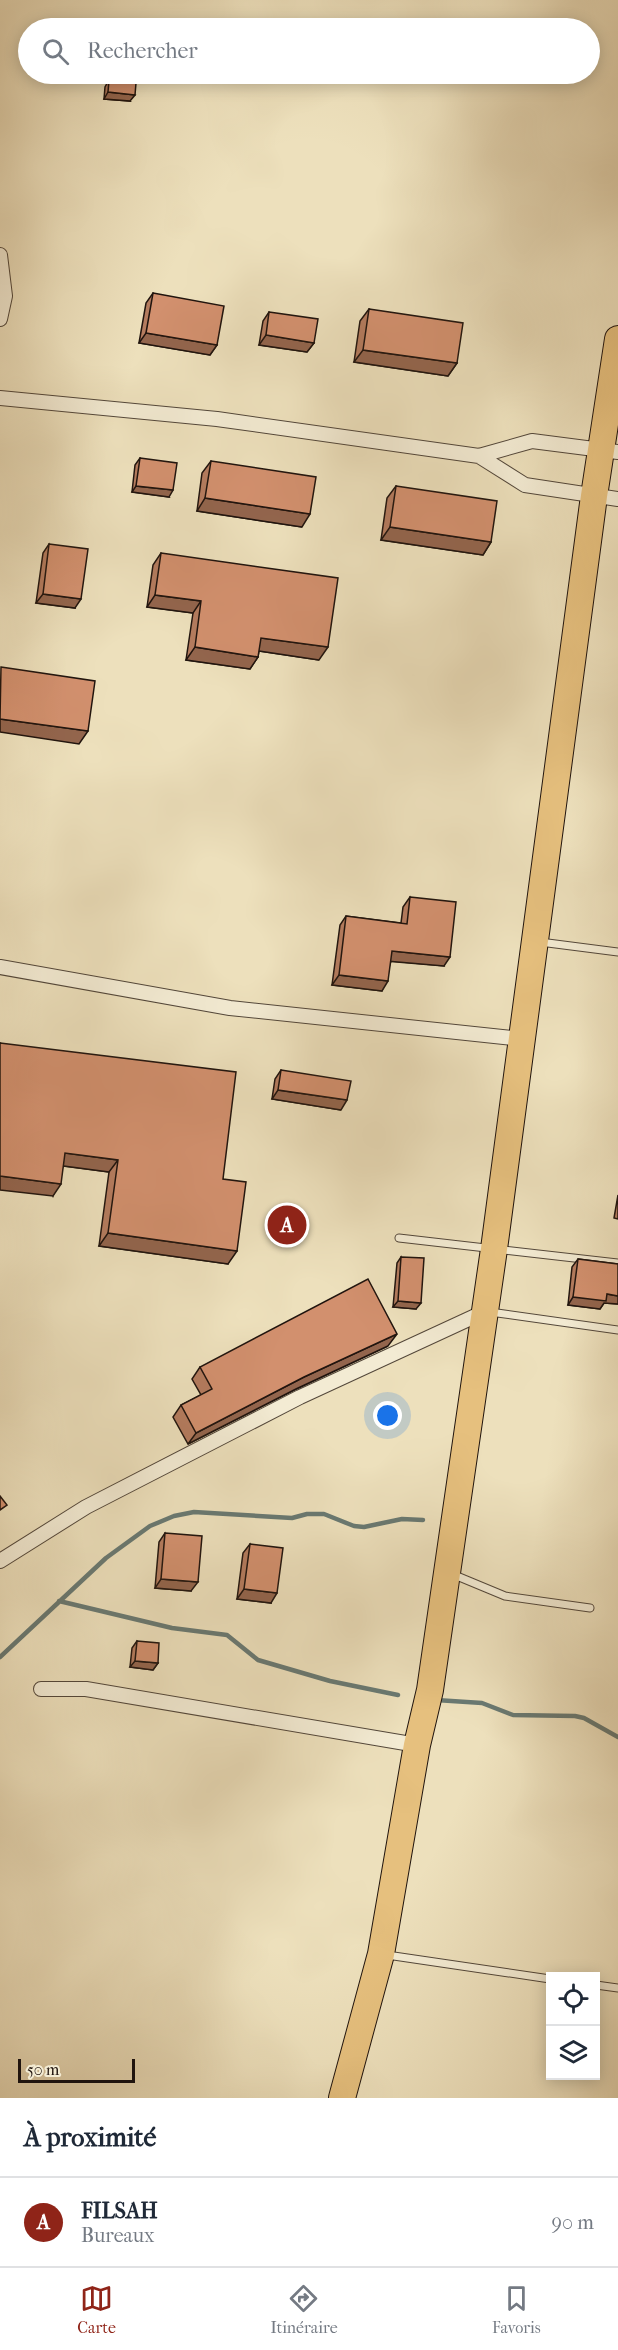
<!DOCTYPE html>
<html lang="fr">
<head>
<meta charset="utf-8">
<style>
	:root { --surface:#fff; --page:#f2f2f3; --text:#1f2937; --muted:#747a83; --line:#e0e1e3; --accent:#8f2418 }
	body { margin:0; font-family:"IM FELL French Canon",serif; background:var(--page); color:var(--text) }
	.controls { position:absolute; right:18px; bottom:18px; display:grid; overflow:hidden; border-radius:0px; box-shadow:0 3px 15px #0003 }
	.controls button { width:54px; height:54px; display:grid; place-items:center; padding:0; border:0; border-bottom:2px solid var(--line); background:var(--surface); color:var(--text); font:30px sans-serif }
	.scale { position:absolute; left:18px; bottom:15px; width:117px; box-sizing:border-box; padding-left:6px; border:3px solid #20140e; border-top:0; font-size:16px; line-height:21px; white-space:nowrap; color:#20140e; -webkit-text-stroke:4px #f3ebd3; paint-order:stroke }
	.you { position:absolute; left:388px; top:1416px; width:21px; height:21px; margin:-15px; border:4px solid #fff; border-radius:50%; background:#1a73e8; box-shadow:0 0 0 9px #1a73e833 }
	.badge { display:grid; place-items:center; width:39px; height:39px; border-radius:50%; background:var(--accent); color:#fff; font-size:20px; font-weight:700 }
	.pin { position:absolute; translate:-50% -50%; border:3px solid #fff; box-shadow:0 2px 6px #0006 }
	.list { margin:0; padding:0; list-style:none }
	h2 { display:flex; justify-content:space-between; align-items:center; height:78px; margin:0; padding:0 24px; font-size:26px }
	h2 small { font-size:20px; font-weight:400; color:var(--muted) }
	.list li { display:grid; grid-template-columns:39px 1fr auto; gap:18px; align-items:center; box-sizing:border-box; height:90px; padding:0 24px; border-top:2px solid var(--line) }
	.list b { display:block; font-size:22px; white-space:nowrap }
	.list p { margin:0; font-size:20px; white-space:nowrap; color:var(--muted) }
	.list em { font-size:20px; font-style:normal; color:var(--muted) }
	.icon { flex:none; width:33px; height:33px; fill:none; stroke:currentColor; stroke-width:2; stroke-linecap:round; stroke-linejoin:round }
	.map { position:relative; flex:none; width:618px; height:2098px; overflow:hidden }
	.search { position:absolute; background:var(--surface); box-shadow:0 3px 15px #0003; left:18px; right:18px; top:18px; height:66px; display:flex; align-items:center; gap:15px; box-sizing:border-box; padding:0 21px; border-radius:33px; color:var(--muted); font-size:22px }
	.sheet { height:168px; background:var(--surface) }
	nav { display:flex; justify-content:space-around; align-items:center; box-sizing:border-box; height:84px; border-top:2px solid var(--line); background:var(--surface); font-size:16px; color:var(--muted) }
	nav a { display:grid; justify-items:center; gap:3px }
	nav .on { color:var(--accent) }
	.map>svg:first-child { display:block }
</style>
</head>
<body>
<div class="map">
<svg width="618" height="2098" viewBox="0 0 618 2098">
	<rect width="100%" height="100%" fill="#ede0bc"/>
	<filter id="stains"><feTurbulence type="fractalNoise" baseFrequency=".00333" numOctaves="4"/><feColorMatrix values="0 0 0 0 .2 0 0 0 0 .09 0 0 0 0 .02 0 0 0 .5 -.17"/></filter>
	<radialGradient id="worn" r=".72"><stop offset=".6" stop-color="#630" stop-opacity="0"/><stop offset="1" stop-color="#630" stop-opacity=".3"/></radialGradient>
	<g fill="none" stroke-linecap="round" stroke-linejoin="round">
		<path stroke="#697972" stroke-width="4.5" d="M59,1601L172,1628L227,1635L258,1660L330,1681L398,1695
			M0,1657L106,1558L150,1526L174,1516L194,1512L292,1518L307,1514H324L354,1526L364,1527L402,1519L423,1520
			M436,1700L482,1703L513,1715L575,1716L584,1718L618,1737"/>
		<g stroke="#53473a" stroke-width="9">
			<path id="lane" d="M540,942L618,952
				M399,1238L618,1263
				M490,1312L618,1330
				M452,1574L505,1596L590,1608
				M387,1955L550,1979
				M596,1985L618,1988"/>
		</g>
		<g stroke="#53473a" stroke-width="16">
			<path id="street" d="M0,255L5,296L0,319
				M0,398L217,419L479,456L525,485L618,499
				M479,456L532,441L618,452
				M0,967L230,1008L521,1039
				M0,1561L86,1507L300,1397L484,1312
				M41,1689H86L417,1745"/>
		</g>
		<g stroke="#20140e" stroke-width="28">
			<path id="highway" d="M342,2098L381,1954L417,1745L430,1690L494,1249L594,496L618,339"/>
		</g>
		<use href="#lane" stroke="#f3ebd3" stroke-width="7"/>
		<use href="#street" stroke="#f3ebd3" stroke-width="14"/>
		<use href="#highway" stroke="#e6c07e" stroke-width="26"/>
	</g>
	<path fill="#b57c5f" stroke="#20140e" stroke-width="1.5" d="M109,80L130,101L104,99L105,87Z
		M153,293L217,345L210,355L139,343L146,303Z
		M369,309L457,363L448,376L354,362L360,321Z
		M269,312L314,343L307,352L259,345L263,321Z
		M140,458L169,497L132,492L135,465Z
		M211,461L302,527L197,511L202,473Z
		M396,486L491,542L483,555L381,540L387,498Z
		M49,544L75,608L36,603L43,553Z
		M161,553L319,660L259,651L258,657L250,669L186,660L193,613L147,607L153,565Z
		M410,897L444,966L391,961L382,991L332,985L340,925L346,916L401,923L403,907Z
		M0,1043L223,1179L228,1264L99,1246L109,1172L63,1166L53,1196Z
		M281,1070L341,1110L272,1099L275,1079Z
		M618,1195V1219L614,1218Z
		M401,1257L416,1309L393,1307L397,1263Z
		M578,1259L618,1264V1304L604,1303L600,1309L568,1305L572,1267Z
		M388,1346L296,1389L188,1444L173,1417L181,1405L201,1395L192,1379L200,1367Z
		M165,1533L191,1591L155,1588L159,1542Z
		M250,1544L271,1603L237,1599L243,1553Z
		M137,1641L158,1663L153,1670L130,1667L132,1648Z"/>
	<path fill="#93654d" stroke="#20140e" stroke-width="1.5" d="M108,92L135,95L130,101L104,99Z
		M146,333L217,345L210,355L139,343Z
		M266,335L314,343L307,352L259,345Z
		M363,350L457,363L448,376L354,362Z
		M136,486L173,490L169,497L132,492Z
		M205,498L310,514L302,527L197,511Z
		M390,527L491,542L483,555L381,540Z
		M43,594L81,599L75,608L36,603Z
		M155,595L201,601L193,613L147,607Z
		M261,638L328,647L319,660L253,650Z
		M195,647L258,657L250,669L186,660Z
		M0,719L88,731L79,744L0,732Z
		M392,951L450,957L444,966L386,961Z
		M339,975L388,981L382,991L332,985Z
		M278,1090L347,1100L341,1110L272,1099Z
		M65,1153L118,1160L109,1172L56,1165Z
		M0,1176L61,1184L53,1196L0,1190Z
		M108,1233L237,1251L228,1264L99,1246Z
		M607,1294L618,1296V1304L604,1303L600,1309L568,1305L573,1297Z
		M398,1301L421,1303L416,1309L393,1307Z
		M397,1334L388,1346L296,1389L188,1444L196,1433L304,1377Z
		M161,1579L198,1582L191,1591L155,1588Z
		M244,1589L277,1593L271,1603L237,1599Z
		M135,1661L158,1663L153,1670L130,1667Z"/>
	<path fill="#d2906e" stroke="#20140e" stroke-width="1.5" d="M109,80L136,83L135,95L108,92Z
		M153,293L224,306L217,345L146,333Z
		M369,309L463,323L457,363L363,350Z
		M269,312L318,319L314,343L266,335Z
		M140,458L177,463L173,490L136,486Z
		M211,461L316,477L310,514L205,498Z
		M396,486L497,501L491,542L390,527Z
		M49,544L88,549L81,599L43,594Z
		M161,553L338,578L328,647L261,638L258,657L195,647L201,601L155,595Z
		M1,667L95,681L88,731L0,719Z
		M410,897L456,902L450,957L392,951L388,981L339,975L346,916L407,924Z
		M0,1043L236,1072L223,1179L246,1182L237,1251L108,1233L118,1160L65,1153L61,1184L0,1176Z
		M281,1070L351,1081L347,1100L278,1090Z
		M401,1257L424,1258L421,1303L398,1301Z
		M578,1259L618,1264V1296L607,1294L606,1301L573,1297Z
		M368,1279L397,1334L304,1377L196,1433L181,1405L212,1389L200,1367Z
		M0,1496L7,1505L0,1510Z
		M165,1533L202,1536L198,1582L161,1579Z
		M250,1544L283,1548L277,1593L244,1589Z
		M137,1641L159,1643L158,1663L135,1661Z"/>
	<rect width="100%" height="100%" filter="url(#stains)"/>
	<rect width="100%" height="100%" fill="url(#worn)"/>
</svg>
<div class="controls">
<button><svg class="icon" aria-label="locate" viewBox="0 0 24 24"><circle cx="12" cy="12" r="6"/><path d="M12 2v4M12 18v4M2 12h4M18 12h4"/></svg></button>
<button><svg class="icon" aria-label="layers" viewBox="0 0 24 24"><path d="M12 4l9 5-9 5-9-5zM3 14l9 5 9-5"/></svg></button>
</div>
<div class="scale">50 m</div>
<div class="you"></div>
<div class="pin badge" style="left:287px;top:1225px">A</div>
<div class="search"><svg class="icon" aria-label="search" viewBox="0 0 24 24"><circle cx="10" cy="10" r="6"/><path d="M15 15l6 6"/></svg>Rechercher</div>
</div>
<section class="sheet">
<h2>À proximité<small></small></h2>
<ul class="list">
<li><span class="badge">A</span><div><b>FILSAH</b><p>Bureaux</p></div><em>90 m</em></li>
</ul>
</section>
<nav>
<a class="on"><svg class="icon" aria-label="map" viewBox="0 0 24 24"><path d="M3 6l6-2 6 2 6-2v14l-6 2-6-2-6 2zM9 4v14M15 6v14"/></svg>Carte</a>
<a><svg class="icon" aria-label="directions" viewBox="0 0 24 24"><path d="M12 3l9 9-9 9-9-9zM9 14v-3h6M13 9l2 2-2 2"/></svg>Itinéraire</a>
<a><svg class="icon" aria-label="saved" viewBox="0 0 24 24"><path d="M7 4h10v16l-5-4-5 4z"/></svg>Favoris</a>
</nav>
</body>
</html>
